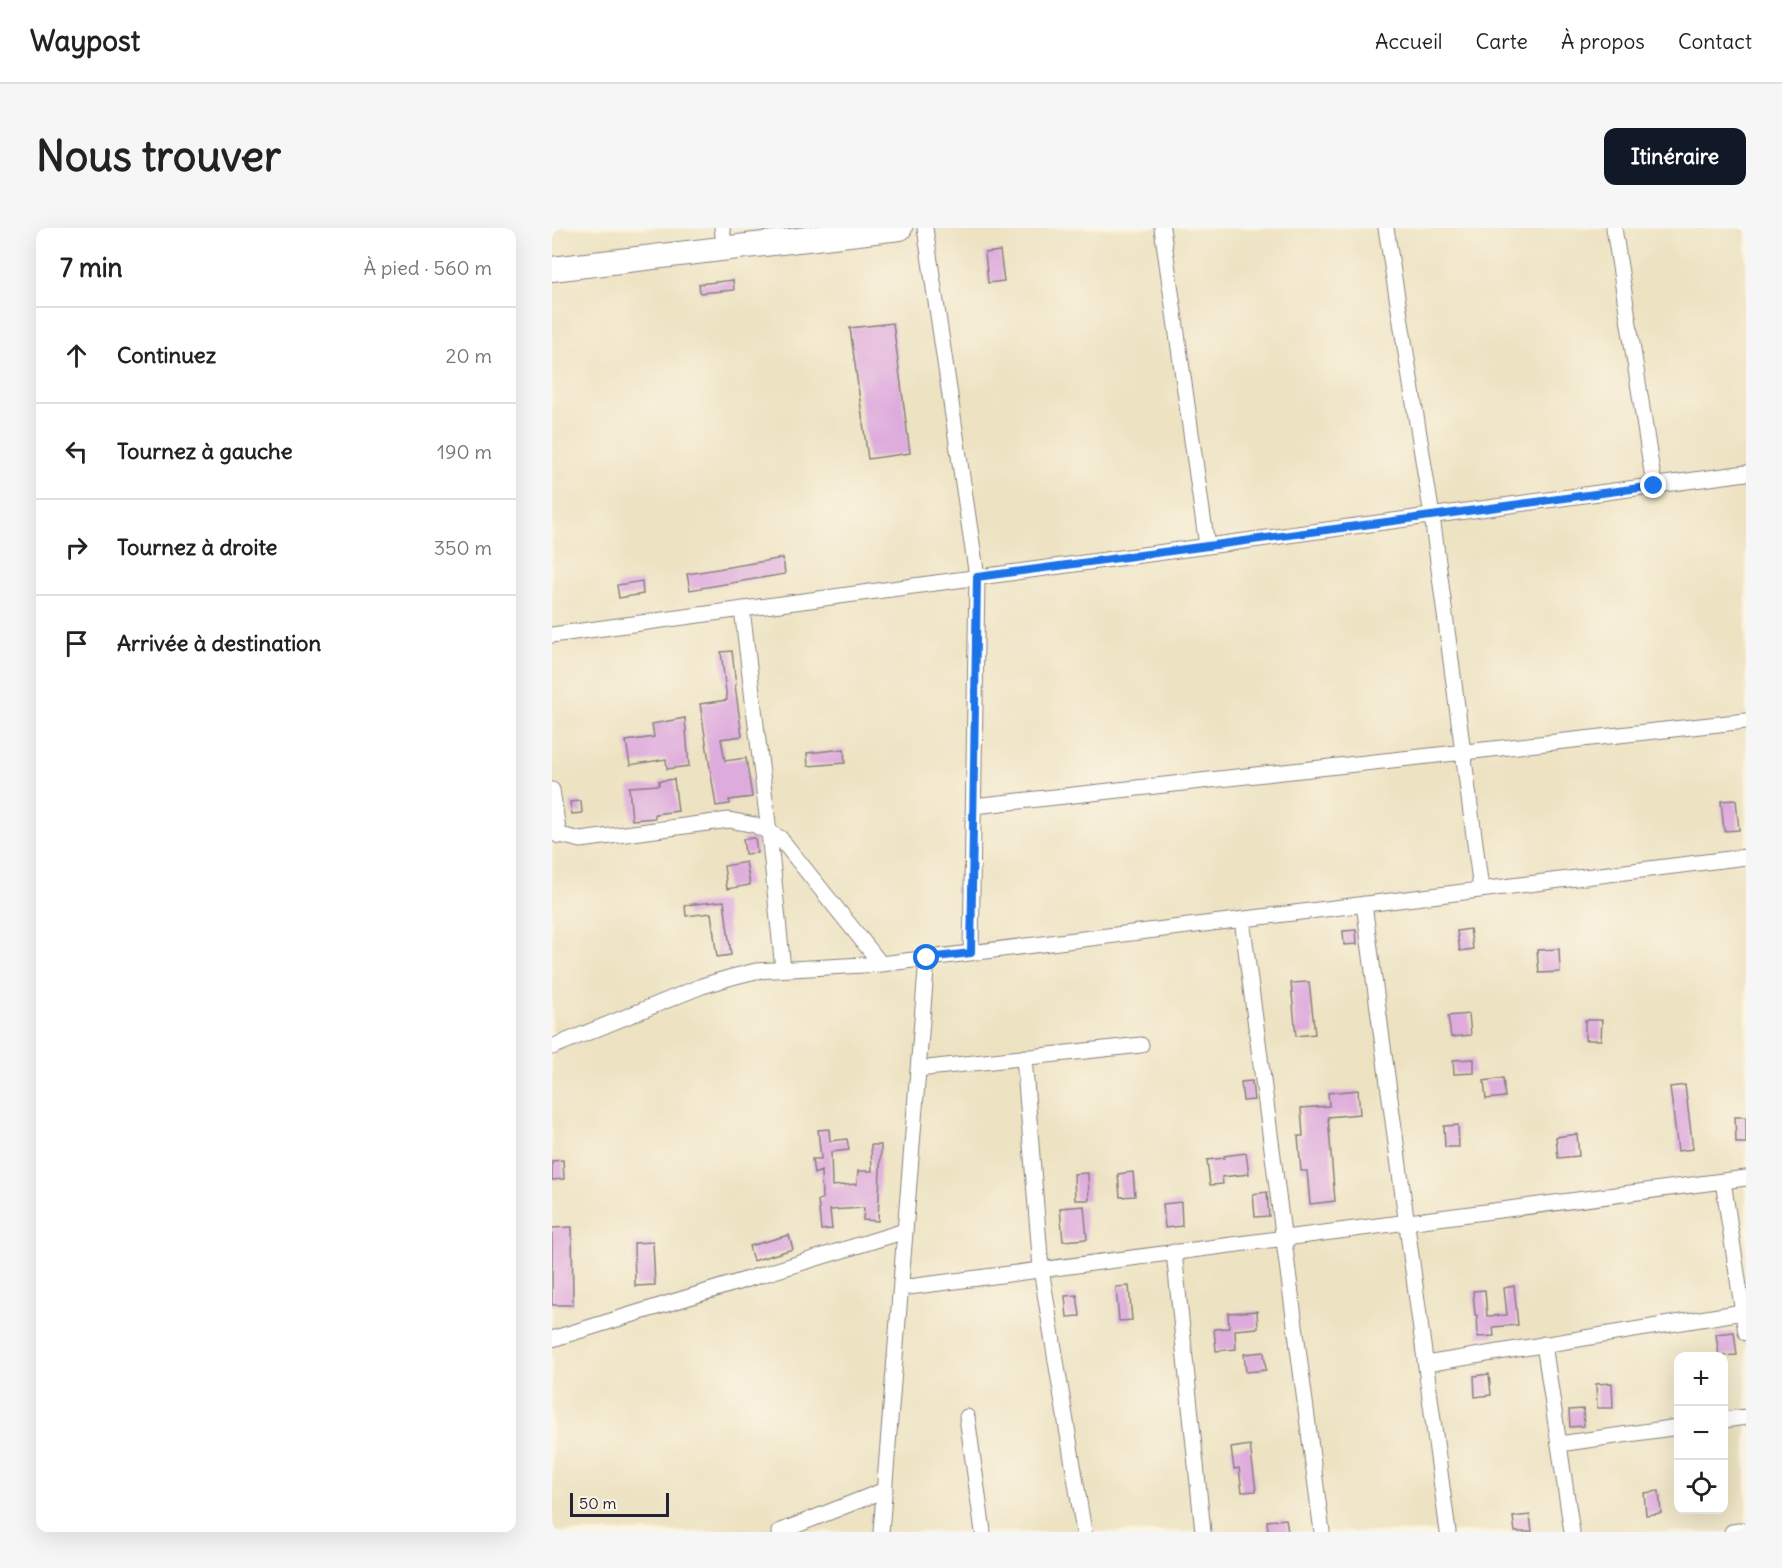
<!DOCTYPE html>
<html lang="fr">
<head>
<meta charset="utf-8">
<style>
	:root { --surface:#fff; --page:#f6f6f6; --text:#222; --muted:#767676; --line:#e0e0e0; --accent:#111827 }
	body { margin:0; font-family:Delius,sans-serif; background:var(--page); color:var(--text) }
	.controls { position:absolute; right:18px; bottom:18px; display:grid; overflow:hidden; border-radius:12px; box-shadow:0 6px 24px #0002 }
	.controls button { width:54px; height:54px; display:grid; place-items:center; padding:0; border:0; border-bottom:2px solid var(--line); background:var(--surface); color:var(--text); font:30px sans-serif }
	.scale { position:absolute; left:18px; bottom:15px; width:99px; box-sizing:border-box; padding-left:6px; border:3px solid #22223b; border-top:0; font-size:16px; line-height:21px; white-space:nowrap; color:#22223b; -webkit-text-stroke:4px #fcf5e5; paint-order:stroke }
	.stop { position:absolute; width:18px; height:18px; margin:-14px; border:4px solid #1a73e8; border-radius:50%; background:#fff }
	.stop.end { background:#1a73e8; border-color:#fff; box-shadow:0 2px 6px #0008 }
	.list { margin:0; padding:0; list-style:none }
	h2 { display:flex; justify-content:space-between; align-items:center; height:78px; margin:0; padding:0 24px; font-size:26px }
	h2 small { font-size:20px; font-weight:400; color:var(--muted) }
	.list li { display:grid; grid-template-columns:39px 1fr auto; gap:18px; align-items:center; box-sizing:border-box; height:96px; padding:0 24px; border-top:2px solid var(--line) }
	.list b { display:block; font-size:22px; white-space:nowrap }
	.list em { font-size:20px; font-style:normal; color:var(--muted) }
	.icon { flex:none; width:33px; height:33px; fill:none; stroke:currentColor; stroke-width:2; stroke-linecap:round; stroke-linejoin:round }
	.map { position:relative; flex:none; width:1194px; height:1304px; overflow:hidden; border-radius:12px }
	header { display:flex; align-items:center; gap:36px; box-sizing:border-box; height:84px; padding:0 30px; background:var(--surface); border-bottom:2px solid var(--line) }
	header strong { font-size:28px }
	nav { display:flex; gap:33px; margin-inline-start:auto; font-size:21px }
	.intro { display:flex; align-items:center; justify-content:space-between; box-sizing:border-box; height:144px; padding:0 36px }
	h1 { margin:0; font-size:42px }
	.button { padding:15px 27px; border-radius:12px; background:var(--accent); color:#fff; font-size:21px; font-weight:700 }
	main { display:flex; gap:36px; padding:0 36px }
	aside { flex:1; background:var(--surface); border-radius:12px; box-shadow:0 6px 24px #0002 }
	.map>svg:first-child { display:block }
</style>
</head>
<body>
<header>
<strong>Waypost</strong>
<nav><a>Accueil</a><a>Carte</a><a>À propos</a><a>Contact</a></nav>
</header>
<div class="intro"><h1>Nous trouver</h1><a class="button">Itinéraire</a></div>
<main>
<aside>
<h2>7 min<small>À pied · 560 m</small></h2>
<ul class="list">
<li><svg class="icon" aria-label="ahead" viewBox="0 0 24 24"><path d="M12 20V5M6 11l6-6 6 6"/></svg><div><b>Continuez</b></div><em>20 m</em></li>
<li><svg class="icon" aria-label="left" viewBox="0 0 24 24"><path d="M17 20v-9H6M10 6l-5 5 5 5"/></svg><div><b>Tournez à gauche</b></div><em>190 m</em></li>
<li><svg class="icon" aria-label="right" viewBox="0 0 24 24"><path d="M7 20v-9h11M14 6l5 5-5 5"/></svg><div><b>Tournez à droite</b></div><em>350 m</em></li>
<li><svg class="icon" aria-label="arrive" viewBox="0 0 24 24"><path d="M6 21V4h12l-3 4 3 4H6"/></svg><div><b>Arrivée à destination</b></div></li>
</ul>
</aside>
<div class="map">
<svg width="1194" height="1304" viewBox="0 0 1194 1304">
	<rect width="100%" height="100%" fill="#fcf5e5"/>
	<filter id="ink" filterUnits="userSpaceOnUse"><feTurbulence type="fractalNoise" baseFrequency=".0167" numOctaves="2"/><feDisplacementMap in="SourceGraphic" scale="12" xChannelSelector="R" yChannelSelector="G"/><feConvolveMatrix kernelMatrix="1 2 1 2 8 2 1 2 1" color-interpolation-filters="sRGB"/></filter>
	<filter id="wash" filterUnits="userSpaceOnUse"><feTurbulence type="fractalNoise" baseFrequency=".008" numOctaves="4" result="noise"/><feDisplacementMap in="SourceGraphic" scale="24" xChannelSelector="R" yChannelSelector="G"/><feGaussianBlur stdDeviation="1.35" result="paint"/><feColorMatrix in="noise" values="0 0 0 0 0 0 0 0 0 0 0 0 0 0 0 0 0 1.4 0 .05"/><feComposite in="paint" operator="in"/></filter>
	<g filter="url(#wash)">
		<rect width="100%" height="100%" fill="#ede3c3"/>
		<g id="blocks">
			<path fill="#deabdd" d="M448,23L452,53L436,55L433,25Z
				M181,52L182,62L148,65L147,56Z
				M341,95L358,225L316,231L298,100Z
				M231,330L233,346L138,362L135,346Z
				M90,353L91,366L67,370L65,357Z
				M180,423L184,457H183L190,508L169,511L173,533L194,530L200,569L177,572L178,576L164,578L148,476L175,472L169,424Z
				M133,490L137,538L115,541L114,531L78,537L74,513L102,509L100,496Z
				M292,521L293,535L256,538L255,525Z
				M122,551L126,583L103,586V590L80,592L77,559L107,557V553Z
				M1184,572L1187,602L1172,603L1169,573Z
				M29,573L30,585L20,586L18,574Z
				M203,610L205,625L193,626L191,611Z
				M194,634L198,657L175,661L172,638Z
				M172,673L179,727L165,729L159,685L134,688L133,677Z
				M918,701L921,721L908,723L905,703Z
				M804,702L805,716L792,717L791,703Z
				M1007,721L1008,744L987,745L985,722Z
				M757,754L763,806L744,808L739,755Z
				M917,786L919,807L899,809L896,788Z
				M1033,792H1050L1049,812H1033Z
				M922,831V845L902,846L901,832Z
				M951,850L953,869L934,871L932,853Z
				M700,853L702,872L691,873L689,854Z
				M1133,857L1141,921L1126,923L1118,859Z
				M806,862L808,886L776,889L783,973L758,976L755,943H749L746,908H751L749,880L777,878L776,865Z
				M1183,889H1194V915H1184Z
				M906,897L907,919H893L892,898Z
				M277,901L278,913L295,911L297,922L279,924L280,958L305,956L306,943H320L319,917H329L326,993L311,992L312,980L278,982L280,1001L269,1002L266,972L270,971L269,943L262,946L260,931H269L266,902Z
				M1025,906L1027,928L1006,930L1004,909Z
				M694,925L697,946L670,949L671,956L658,957L655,932L672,930V928Z
				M11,932L12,951L0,952V933Z
				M581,944L583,968L568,969L566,946Z
				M536,945L537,972H523L522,946Z
				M715,964L717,988L703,989L701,966Z
				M629,974L630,998L613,1000L611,976Z
				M532,978L535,1011L511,1013L508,980Z
				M20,999L21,1077H0V1000Z
				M237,1007L241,1021L201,1033L197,1018Z
				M101,1014L103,1057L83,1058L82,1015Z
				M577,1058L580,1092L567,1093L564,1059Z
				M962,1058L966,1097L941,1099L942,1108L926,1109L925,1087H923L921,1063L933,1062L935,1088L955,1087L952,1060Z
				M525,1067L528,1088L515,1089L513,1068Z
				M705,1083L706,1100L683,1102L684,1121L664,1123L662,1101L677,1100L676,1085Z
				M1182,1104L1185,1127L1167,1128L1164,1106Z
				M712,1124L714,1142L694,1144L692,1126Z
				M937,1146L939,1167L923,1169L922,1148Z
				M1060,1155L1061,1180H1045L1044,1156Z
				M1031,1181L1032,1198L1018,1199L1017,1182Z
				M698,1217L704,1263L690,1264L687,1240L682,1241L679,1220Z
				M1107,1263L1109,1285L1094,1287L1092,1265Z
				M978,1287L980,1304H963L961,1289Z
				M734,1291L736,1304H716L715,1293Z"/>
		</g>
	</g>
	<g filter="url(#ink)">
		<use href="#blocks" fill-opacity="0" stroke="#88827f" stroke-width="1.5"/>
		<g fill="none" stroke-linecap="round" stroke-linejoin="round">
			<g stroke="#88827f" stroke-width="17">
				<path id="street" d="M170,0L173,21
					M373,0L425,349L419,725
					M610,0L655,318
					M834,0L880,288L929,661
					M1062,0L1102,257
					M190,381L217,604L231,741
					M0,407L1194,245
					M0,562L7,608
					M422,578L1194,493
					M0,605L29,612L177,592L203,597L228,610L329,736
					M812,676L896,1304
					M690,691L770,1304
					M0,819L150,758L180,749L204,743L329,736L1194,629
					M472,829L489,1041L532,1304
					M366,841L589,817
					M1171,953L1194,1105
					M622,1024L651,1304
					M349,1060L1194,950
					M0,1111L353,1003
					M992,1116L1020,1304
					M874,1136L1191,1084
					M415,1189L431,1304
					M1172,1192L1194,1189
					M1007,1216L1126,1199
					M227,1304L333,1262
					M329,1304L375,730
					M1180,1304L1194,1302"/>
			</g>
			<g stroke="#88827f" stroke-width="26">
				<path id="primary" d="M0,41L348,0"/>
			</g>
			<use href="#street" stroke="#fff" stroke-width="15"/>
			<use href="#primary" stroke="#fff" stroke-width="24"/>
		</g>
	</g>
	<g fill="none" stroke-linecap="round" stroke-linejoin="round" filter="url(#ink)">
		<path stroke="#1a73e8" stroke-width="8" d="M375,730L419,725L425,349L1102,258"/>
	</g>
</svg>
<div class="controls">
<button>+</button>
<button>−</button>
<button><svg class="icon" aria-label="locate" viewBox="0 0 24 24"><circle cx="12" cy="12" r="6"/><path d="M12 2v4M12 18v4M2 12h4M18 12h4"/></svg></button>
</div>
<div class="scale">50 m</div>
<div class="stop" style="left:375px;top:730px"></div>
<div class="stop end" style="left:1102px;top:258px"></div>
</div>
</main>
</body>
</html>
